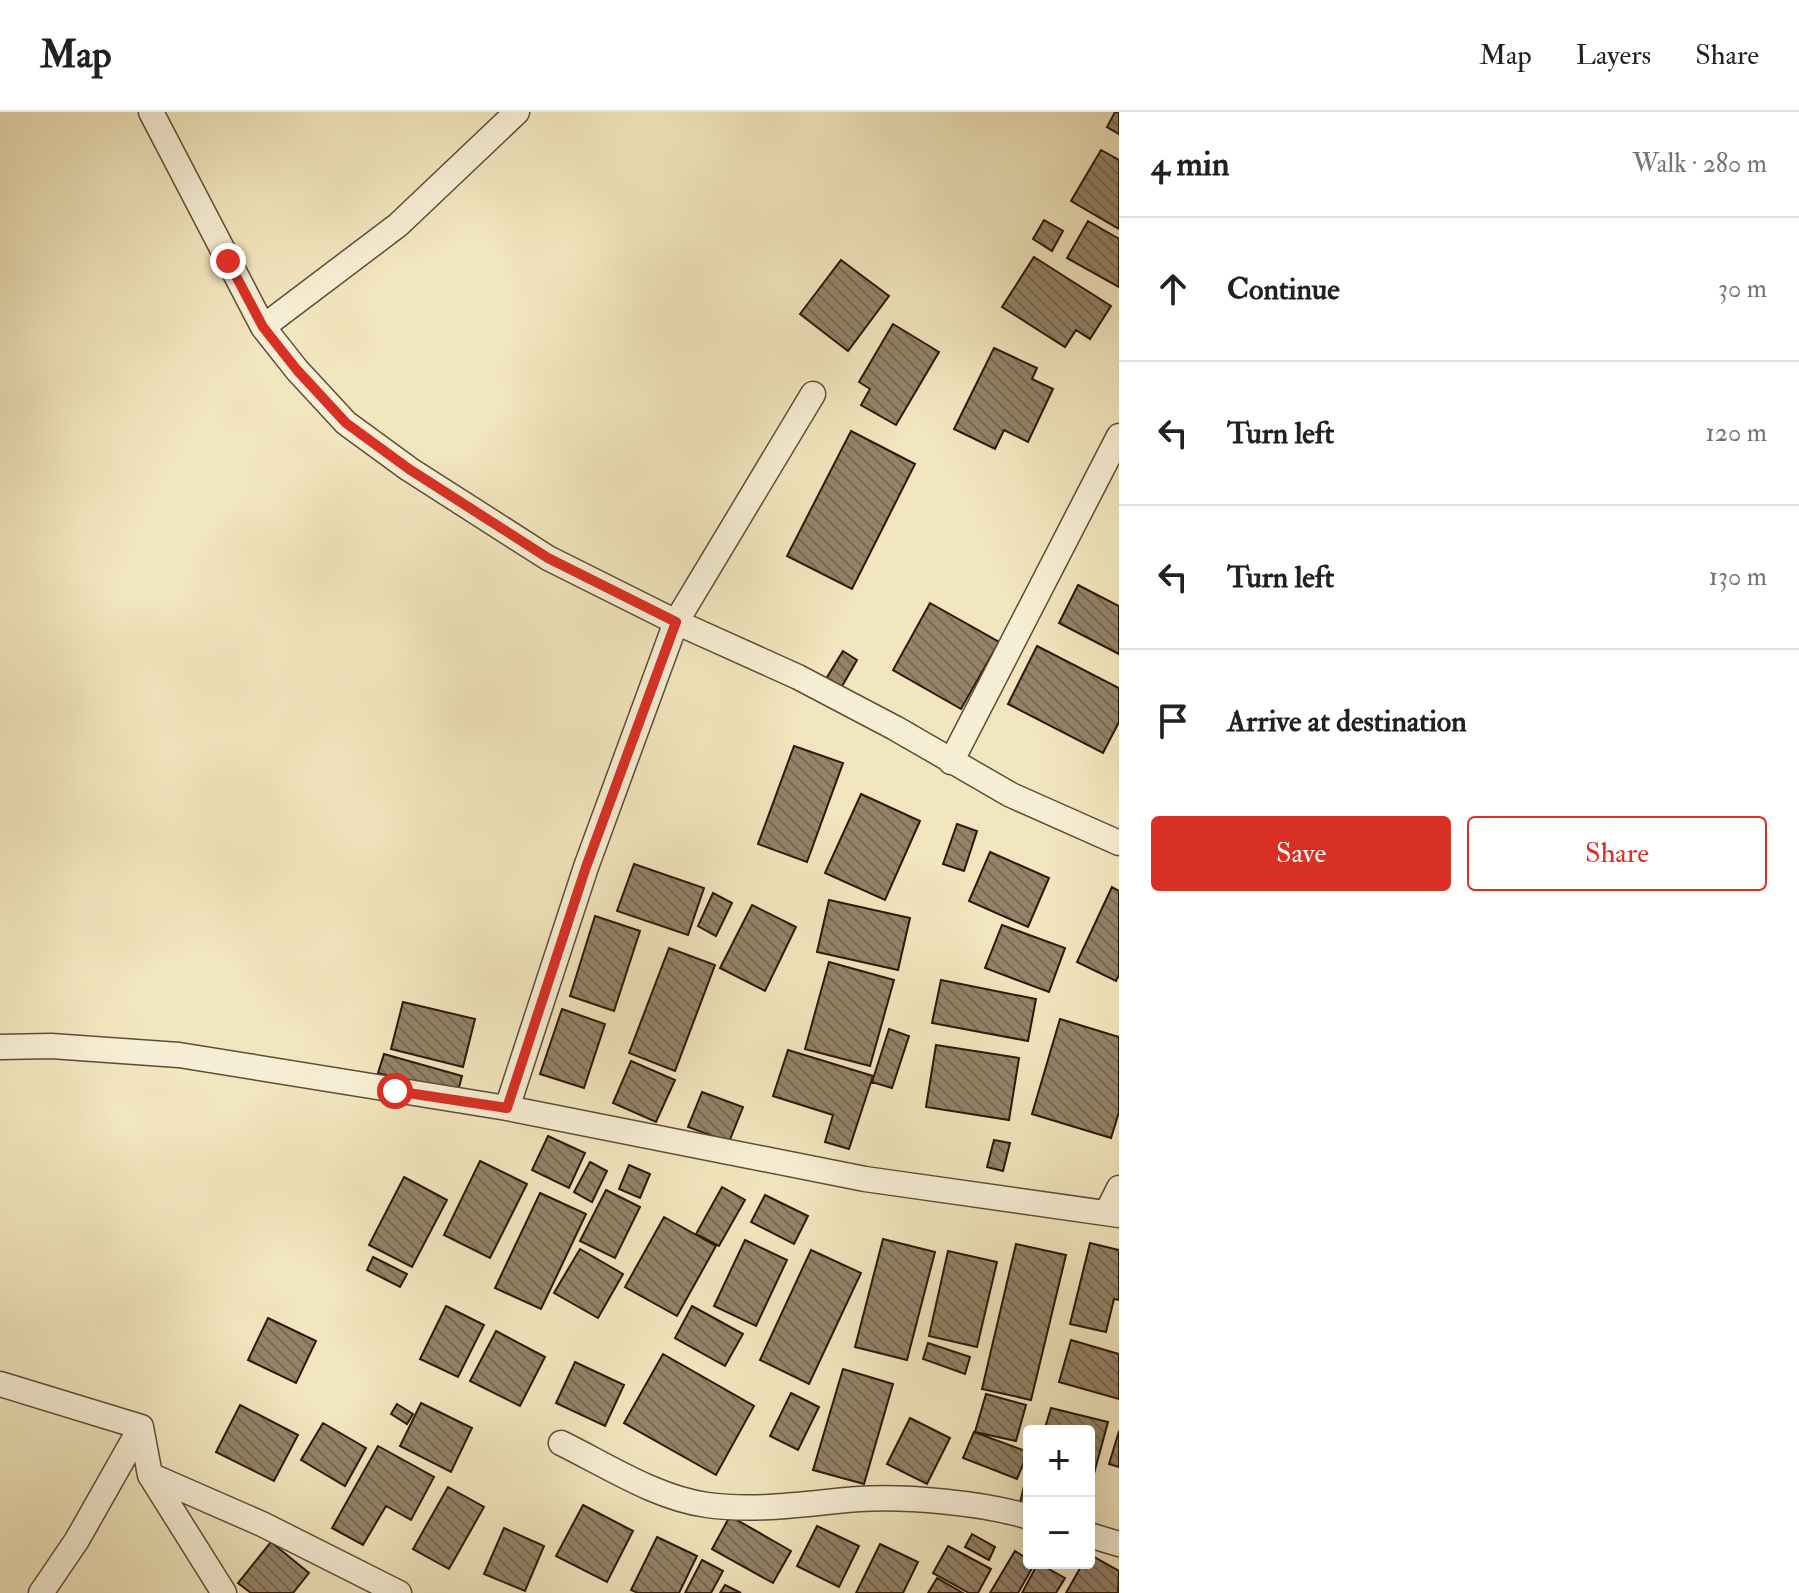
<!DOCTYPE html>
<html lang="en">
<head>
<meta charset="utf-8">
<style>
	:root { --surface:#fff; --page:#f6f6f6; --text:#202124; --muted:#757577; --line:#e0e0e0; --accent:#d93025 }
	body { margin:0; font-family:"IM FELL Double Pica",serif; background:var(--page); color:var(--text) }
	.controls { position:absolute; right:24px; bottom:24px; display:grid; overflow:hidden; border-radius:8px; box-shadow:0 8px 32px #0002 }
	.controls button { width:72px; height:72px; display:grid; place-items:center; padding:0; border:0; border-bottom:2px solid var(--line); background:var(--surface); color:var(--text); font:40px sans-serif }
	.stop { position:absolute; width:24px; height:24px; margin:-18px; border:6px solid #d93025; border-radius:50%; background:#fff }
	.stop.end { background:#d93025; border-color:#fff; box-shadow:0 2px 8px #0008 }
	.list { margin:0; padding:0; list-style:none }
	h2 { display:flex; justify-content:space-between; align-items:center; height:104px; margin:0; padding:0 32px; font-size:34px }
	h2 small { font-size:26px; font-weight:400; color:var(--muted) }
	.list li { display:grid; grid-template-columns:52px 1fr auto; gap:24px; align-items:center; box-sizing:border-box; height:144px; padding:0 32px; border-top:2px solid var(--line) }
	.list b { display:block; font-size:30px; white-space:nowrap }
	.list em { font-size:26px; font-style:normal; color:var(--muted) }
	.actions { display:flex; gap:16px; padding:24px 32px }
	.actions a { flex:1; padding:18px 0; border:2px solid var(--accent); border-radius:8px; text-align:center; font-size:28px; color:var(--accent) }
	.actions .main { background:var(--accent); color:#fff }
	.icon { flex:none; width:44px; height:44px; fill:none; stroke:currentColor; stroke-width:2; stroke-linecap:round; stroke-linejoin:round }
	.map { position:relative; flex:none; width:1119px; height:1481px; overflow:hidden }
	header { display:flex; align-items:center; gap:48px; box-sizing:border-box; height:112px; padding:0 40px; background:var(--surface); border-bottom:2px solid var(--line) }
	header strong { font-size:38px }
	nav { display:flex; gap:44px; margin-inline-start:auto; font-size:28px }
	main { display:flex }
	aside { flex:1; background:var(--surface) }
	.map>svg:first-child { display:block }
</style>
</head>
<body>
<header>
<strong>Map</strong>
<nav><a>Map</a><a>Layers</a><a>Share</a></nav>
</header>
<main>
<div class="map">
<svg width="1119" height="1481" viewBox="0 0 1119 1481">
	<defs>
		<pattern id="building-back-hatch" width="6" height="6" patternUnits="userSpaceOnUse" patternTransform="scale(2)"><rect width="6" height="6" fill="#938368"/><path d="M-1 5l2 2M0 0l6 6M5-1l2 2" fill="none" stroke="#786a54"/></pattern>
	</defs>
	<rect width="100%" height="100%" fill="#f2e6be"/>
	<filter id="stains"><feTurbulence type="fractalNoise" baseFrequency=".0025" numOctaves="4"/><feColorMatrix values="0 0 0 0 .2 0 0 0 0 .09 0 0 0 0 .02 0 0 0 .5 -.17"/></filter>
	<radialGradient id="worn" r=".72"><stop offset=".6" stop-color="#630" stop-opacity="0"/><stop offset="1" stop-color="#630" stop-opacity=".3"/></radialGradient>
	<path fill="url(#building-back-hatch)" stroke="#2d180b" stroke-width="2" d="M1115,0H1119V22L1107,15Z
		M1101,38L1119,48V117L1071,89Z
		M1044,108L1063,119L1052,139L1033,127Z
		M1088,109L1119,127V175L1067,146Z
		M1034,145L1111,194L1090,227L1076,218L1065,235L1002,195Z
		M841,148L889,184L848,239L800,202Z
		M893,212L939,240L896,313L861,293L870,277L859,270Z
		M994,236L1037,256L1032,267L1053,277L1028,330L1004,318L995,337L954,317Z
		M851,319L915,352L852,477L787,444Z
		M1078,473L1119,494V542L1059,511Z
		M930,491L999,530L961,597L893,558Z
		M1037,534L1119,576V610L1103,641L1008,592Z
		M843,539L857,548L841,576L826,567Z
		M794,634L843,651L807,750L758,732Z
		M861,682L920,709L885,788L825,761Z
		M957,712L977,719L964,759L943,752Z
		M990,740L1049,766L1028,815L969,789Z
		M634,752L704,776L688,823L617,799Z
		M1112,775L1119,779V863L1116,869L1077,850Z
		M713,781L732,791L716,824L698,814Z
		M829,788L910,806L898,858L817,840Z
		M752,793L796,815L765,879L720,856Z
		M595,804L640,819L614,899L570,884Z
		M1002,813L1065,836L1049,880L985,856Z
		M669,836L715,853L675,959L629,941Z
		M829,850L894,868L870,954L805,937Z
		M941,868L1036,887L1028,929L932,911Z
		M403,890L475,907L463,955L391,937Z
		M562,897L605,912L584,976L540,962Z
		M1060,907L1119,925V1000L1111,1026L1032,1002Z
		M889,917L909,924L892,976L872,970Z
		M936,933L1019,946L1009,1008L926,995Z
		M788,938L873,964L849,1037L825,1030L833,1003L773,984Z
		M384,942L462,964L457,983L378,961Z
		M631,949L675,968L656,1010L613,991Z
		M702,980L743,995L729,1030L688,1015Z
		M548,1024L585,1041L569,1076L532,1058Z
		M994,1028L1010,1031L1003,1059L987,1055Z
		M480,1049L527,1072L490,1146L444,1123Z
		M590,1050L607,1059L592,1090L574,1080Z
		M629,1053L650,1062L640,1086L619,1077Z
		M404,1065L447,1088L412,1155L369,1133Z
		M722,1075L745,1088L719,1134L696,1122Z
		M606,1078L640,1095L615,1146L580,1129Z
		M540,1081L586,1102L541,1197L495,1176Z
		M765,1083L808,1104L794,1132L751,1110Z
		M664,1105L716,1134L677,1204L625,1175Z
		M883,1127L935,1140L907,1248L855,1235Z
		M745,1128L787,1148L756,1214L714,1194Z
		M1090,1131L1119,1138V1188L1114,1187L1106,1220L1070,1212Z
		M1016,1132L1066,1143L1031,1288L982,1277Z
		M580,1137L623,1162L598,1206L554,1181Z
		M811,1138L861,1161L809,1272L760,1248Z
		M948,1139L997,1150L977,1235L929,1224Z
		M373,1145L407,1162L400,1175L367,1158Z
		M446,1194L484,1213L458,1265L420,1247Z
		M692,1194L743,1222L725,1254L675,1226Z
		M268,1206L316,1229L296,1271L248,1248Z
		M496,1219L545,1245L520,1294L470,1269Z
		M1071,1228L1119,1242V1287L1059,1270Z
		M928,1231L970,1245L965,1262L923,1247Z
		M663,1242L754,1294L716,1363L624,1311Z
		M575,1250L624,1273L605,1314L556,1291Z
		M843,1257L893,1272L864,1372L813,1358Z
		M791,1281L819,1295L798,1338L770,1324Z
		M986,1282L1026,1293L1016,1329L975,1320Z
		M421,1291L472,1316L451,1360L400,1334Z
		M397,1292L413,1302L407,1312L391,1302Z
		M240,1293L298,1323L274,1369L216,1340Z
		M1051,1296L1108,1310L1092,1369L1089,1368V1319H1044Z
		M910,1306L950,1326L927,1372L887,1352Z
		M323,1311L366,1336L345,1374L301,1348Z
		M1119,1319V1355L1109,1352Z
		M974,1320L1028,1340L1017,1367L963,1346Z
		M378,1334L434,1365L411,1408L386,1394L363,1433L332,1416Z
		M1028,1357H1029V1393L1020,1391Z
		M448,1375L484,1395L449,1457L413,1437Z
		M583,1393L633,1419L607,1470L556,1444Z
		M730,1404L791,1439L773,1471L712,1437Z
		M817,1414L859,1434L839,1475L797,1454Z
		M504,1416L544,1434L525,1479L484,1462Z
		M972,1422L995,1435L989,1448L965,1435Z
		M657,1425L697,1444L679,1481H638L631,1478Z
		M271,1430L309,1461L293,1481H251L238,1471Z
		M880,1432L918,1450L903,1481H856Z
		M948,1434L991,1457L978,1481H969L933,1461Z
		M1015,1439L1029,1448V1451H1035L1018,1481H990Z
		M1089,1442L1119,1459L1118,1481H1066L1083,1451H1089Z
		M702,1448L723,1459L711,1481H685Z
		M1038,1451L1065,1466L1056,1481H1022Z
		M937,1466L963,1481H928Z
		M725,1473L741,1481H720Z"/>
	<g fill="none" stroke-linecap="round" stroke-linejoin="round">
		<g stroke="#5e4c38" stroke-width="27">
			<path id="minor" d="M151,0L263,215L297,258L346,311L409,357L548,446L676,510L798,565L895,616L1011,683L1119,731
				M263,215L398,113L517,0
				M951,650L1119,324
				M0,935L51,934L179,943L507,996L865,1067L1119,1103
				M507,996L586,755L676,510L813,282
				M1107,1100L1119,1076
				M0,1272L141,1315L150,1363L262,1412L399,1481
				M561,1331C606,1353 656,1386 707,1393C758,1400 808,1391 859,1387C906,1384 984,1391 1029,1405
				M150,1363L224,1481
				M1089,1423L1119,1432
				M41,1481L77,1428L141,1315"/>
		</g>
		<use href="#minor" stroke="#f7efd5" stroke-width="24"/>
	</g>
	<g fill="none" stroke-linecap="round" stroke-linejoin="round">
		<path stroke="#d93025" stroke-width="10" d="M228,149L263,215L297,258L346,311L409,357L548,446L676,510L586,755L507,996L395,979"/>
	</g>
	<rect width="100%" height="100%" filter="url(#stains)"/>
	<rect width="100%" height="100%" fill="url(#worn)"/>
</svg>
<div class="controls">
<button>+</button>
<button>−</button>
</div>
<div class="stop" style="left:395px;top:979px"></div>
<div class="stop end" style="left:228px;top:149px"></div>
</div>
<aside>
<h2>4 min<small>Walk · 280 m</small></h2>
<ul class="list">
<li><svg class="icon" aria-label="ahead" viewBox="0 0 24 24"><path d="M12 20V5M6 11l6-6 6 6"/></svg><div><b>Continue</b></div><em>30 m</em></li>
<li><svg class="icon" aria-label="left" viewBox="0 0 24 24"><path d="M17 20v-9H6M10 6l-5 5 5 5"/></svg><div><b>Turn left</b></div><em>120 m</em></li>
<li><svg class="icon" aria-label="left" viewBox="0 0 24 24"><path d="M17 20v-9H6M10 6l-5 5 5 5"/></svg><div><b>Turn left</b></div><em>130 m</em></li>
<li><svg class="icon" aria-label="arrive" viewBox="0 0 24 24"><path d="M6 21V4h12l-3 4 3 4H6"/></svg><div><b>Arrive at destination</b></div></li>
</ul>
<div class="actions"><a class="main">Save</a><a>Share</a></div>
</aside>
</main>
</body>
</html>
